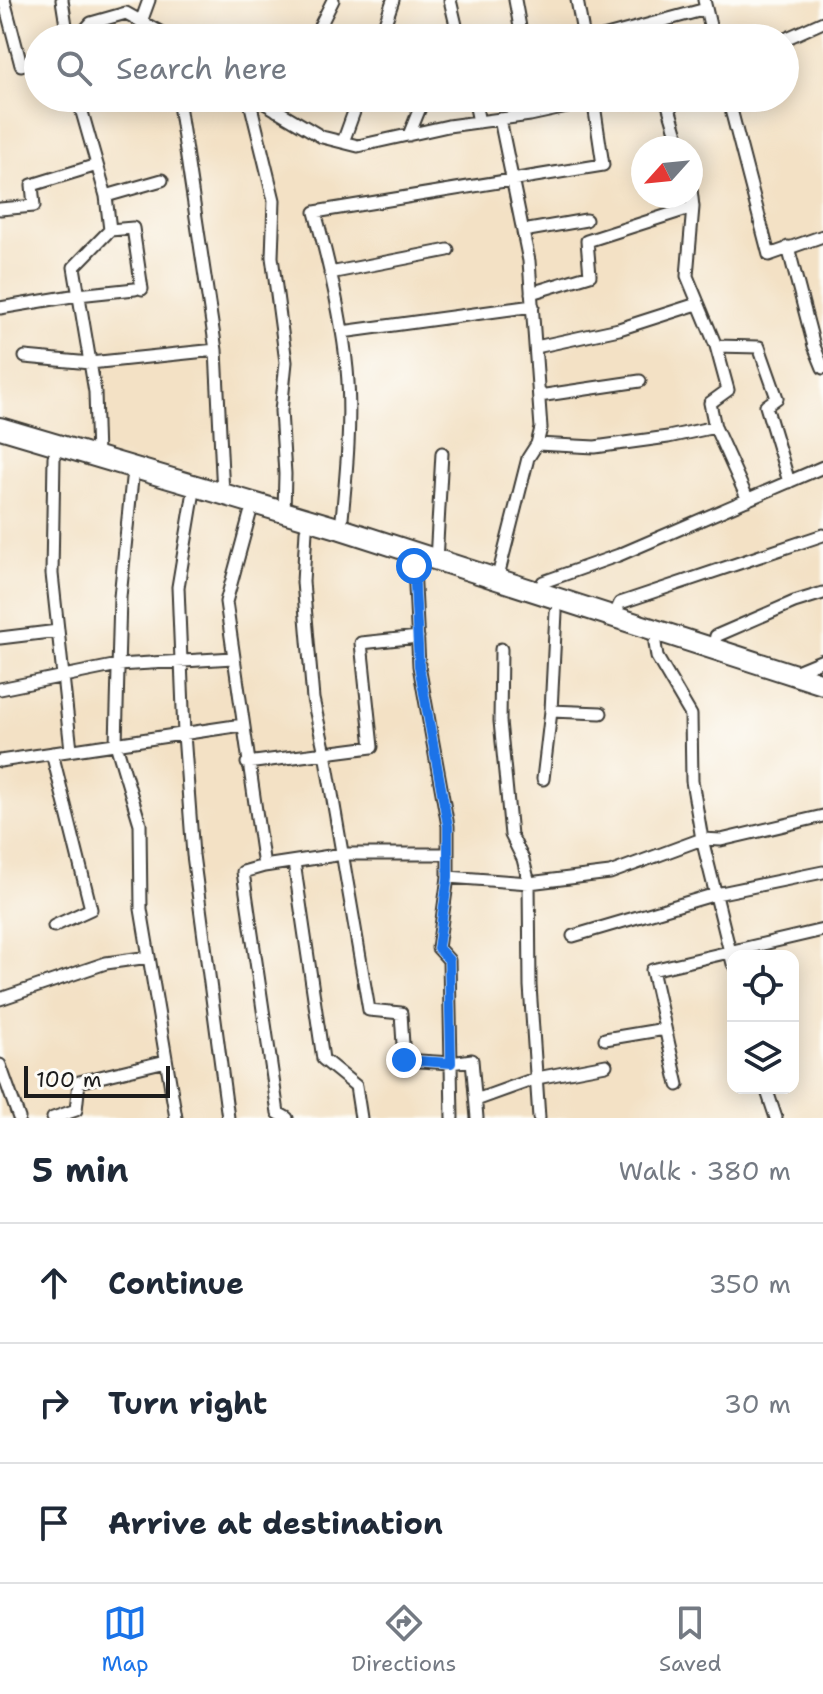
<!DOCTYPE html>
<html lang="en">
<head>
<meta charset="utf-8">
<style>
	:root { --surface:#fff; --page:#f2f2f3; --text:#1f2937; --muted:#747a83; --line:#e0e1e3; --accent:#1a73e8 }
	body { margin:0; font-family:"Shantell Sans",sans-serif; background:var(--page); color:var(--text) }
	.controls { position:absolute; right:24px; bottom:24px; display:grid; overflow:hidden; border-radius:16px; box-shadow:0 4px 20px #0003 }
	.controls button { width:72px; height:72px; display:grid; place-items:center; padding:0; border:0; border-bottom:2px solid var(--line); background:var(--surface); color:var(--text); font:40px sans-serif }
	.compass { position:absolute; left:631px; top:136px; width:72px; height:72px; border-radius:50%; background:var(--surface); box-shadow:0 4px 20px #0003; rotate:243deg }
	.scale { position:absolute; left:24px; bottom:20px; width:146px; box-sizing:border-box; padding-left:8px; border:4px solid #1c1c1c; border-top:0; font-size:22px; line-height:28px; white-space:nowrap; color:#1c1c1c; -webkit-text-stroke:6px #fdfcf7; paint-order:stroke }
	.stop { position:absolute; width:24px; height:24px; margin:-18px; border:6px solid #1a73e8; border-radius:50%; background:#fff }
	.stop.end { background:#1a73e8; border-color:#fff; box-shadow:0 2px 8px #0008 }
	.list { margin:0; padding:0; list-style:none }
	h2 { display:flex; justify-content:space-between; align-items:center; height:104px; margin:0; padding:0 32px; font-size:34px }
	h2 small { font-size:26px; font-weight:400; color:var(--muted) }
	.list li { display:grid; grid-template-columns:52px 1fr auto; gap:24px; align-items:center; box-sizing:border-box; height:120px; padding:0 32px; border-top:2px solid var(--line) }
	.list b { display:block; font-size:30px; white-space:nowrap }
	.list em { font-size:26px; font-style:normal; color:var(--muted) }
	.icon { flex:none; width:44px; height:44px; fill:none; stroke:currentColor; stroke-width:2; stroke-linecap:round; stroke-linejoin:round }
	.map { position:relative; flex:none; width:823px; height:1118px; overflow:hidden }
	.search { position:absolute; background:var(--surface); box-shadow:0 4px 20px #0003; left:24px; right:24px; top:24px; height:88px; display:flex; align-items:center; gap:20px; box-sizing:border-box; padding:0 28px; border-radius:44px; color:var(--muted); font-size:30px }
	.sheet { height:464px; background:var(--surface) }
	nav { display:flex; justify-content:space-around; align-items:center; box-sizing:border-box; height:112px; border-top:2px solid var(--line); background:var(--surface); font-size:22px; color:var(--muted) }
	nav a { display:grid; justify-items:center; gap:4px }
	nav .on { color:var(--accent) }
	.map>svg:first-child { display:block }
</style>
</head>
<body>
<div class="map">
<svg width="823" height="1118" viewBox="0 0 823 1118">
	<rect width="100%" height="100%" fill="#fdfcf7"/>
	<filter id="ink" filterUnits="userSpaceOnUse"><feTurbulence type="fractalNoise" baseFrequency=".0125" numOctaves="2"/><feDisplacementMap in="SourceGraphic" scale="16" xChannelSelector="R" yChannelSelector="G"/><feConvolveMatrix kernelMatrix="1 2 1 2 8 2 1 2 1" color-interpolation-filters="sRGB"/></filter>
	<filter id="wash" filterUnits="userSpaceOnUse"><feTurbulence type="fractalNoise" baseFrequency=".006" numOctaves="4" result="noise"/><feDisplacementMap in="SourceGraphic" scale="32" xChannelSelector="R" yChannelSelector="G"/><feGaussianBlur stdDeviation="1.8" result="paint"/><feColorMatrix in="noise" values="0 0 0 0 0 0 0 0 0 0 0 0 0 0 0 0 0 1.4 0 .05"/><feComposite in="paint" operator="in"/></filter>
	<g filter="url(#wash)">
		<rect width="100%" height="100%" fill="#f3e1c5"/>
	</g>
	<g filter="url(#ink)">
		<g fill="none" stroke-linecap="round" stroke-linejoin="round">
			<g stroke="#3c3a35" stroke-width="15">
				<path id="minor" d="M4,0L21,65L38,59
					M62,0L68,38
					M450,0L459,38
					M515,0L522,38
					M577,0L584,38
					M704,0L713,38
					M141,22L149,0
					M78,38L91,23L126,13L171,38
					M314,38L333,0
					M380,38L393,0
					M599,38L706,9
					M785,39L823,22
					M78,98L106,196L110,230L74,267L95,392L97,457
					M178,98L216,350L223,494
					M249,98L274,200L272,257L286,362L281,411L285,474L284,512
					M256,98L322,137L358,146L448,126L530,115L609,98
					M474,98L479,122
					M528,98L530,115
					M666,98L681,148
					M728,98L769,255L823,236
					M277,111L284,98
					M409,135L424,98
					M343,142L359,98
					M691,189L693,207L687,276L716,346L728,390L710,403L715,427
					M106,196L162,180
					M0,209L34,206L32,185L97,165
					M110,230L133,228L142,289
					M523,231L586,220
					M788,247L814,346L823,368
					M330,273L448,250
					M531,293L590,275L587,241L693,207
					M0,308L78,295L135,289
					M342,332L533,306
					M716,346L759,347L777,398L766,406L789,482
					M536,347L619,329L697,304
					M25,357L90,363L216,350
					M539,396L640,381
					M537,444L595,447L668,437L715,427L748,500
					M54,457L52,574L71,750
					M132,479L120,597L116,744L140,824L141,909L176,1118
					M193,497L178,587L184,734L193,855L228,1118
					M250,514L226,602L264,866L243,872L278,1113L287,1118
					M341,529C346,477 352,422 347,369C342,316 329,263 315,212L603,165L593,98
					M306,531L303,582L313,699L325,753L369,1010L401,1013L404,1060L451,1063L472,1060L477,1118
					M436,561L442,453
					M414,566L419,666L448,826V877L438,948L449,960L452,1118
					M497,580L528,458L537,444L541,428L529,261L500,119
					M538,594L543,582L619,555L823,467
					M613,618L620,603L823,535
					M0,638L58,631
					M655,643L657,657L691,715L692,781L702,839L733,964
					M501,649L500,721L511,835L523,859L529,883L530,986L539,1118
					M713,650L716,636L794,602L823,593
					M794,672L823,660
					M0,689L118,665L233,658
					M551,711L601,713
					M52,753L91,909L54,926
					M0,761L242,725
					M247,763L372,747L361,643L418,637
					M543,779L551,711L556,612
					M294,862L323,1059L356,1086L361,1118
					M264,866L343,854H448
					M448,877L529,883L610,873L702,839L721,840L823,816
					M573,936L716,894L823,872
					M0,999L106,963L149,957
					M605,1039L665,1029
					M0,1065L19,1118
					M678,1085L652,970L823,930
					M766,1088L776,1118
					M476,1100L537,1078L606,1065
					M53,1118L76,1110L79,1082L166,1061"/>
			</g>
			<g stroke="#3c3a35" stroke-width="24">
				<path id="trunk" d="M0,428L341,529L823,684"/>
			</g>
			<use href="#minor" stroke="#fff" stroke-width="11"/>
			<use href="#trunk" stroke="#fff" stroke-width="20"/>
		</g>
	</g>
	<g fill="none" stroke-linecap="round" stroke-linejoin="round" filter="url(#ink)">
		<path stroke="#1a73e8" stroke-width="10" d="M404,1060L451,1063L449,960L438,948L448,877V826L419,666L414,566"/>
	</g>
</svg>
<div class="controls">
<button><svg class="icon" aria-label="locate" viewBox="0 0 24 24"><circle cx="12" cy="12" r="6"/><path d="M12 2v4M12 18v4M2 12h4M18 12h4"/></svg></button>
<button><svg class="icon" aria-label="layers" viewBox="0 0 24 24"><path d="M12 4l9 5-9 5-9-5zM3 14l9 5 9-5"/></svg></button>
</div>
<svg class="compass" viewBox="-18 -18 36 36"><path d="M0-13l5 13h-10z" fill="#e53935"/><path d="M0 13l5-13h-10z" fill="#747a83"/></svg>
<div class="scale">100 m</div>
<div class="stop" style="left:414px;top:566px"></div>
<div class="stop end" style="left:404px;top:1060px"></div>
<div class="search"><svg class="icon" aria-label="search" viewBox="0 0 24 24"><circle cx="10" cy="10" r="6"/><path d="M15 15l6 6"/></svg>Search here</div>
</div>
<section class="sheet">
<h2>5 min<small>Walk · 380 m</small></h2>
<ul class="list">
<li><svg class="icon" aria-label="ahead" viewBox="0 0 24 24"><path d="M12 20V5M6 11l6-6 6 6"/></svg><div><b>Continue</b></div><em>350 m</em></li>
<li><svg class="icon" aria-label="right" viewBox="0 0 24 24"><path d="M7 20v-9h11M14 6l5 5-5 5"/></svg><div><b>Turn right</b></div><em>30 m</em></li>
<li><svg class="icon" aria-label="arrive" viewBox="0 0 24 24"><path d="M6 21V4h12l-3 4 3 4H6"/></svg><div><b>Arrive at destination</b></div></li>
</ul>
</section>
<nav>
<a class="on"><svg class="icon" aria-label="map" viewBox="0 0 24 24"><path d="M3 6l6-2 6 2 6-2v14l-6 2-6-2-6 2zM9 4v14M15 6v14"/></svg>Map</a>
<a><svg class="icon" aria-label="directions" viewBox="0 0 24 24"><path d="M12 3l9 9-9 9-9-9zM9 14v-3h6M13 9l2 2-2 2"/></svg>Directions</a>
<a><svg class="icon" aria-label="saved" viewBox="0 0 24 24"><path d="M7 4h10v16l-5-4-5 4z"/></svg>Saved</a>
</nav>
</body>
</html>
